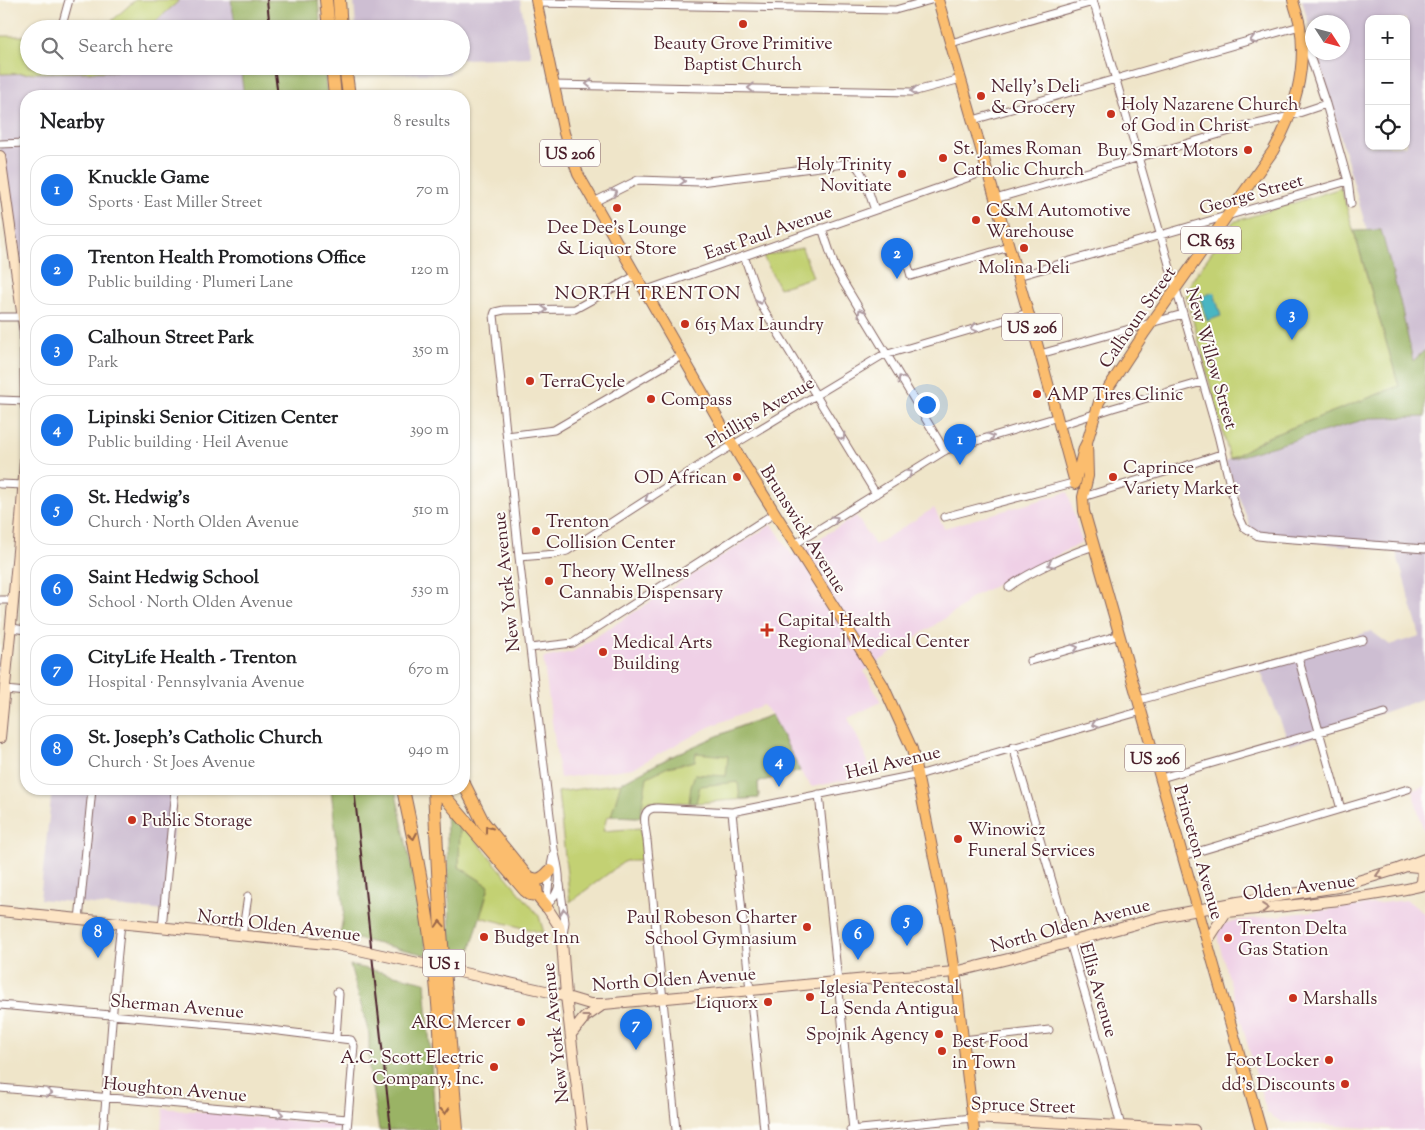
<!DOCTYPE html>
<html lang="en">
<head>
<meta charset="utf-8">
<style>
	:root { --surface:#fff; --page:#f6f6f6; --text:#202124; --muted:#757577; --line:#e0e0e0; --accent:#1a73e8 }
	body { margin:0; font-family:"Sorts Mill Goudy",serif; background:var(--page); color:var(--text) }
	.controls { position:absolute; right:15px; top:15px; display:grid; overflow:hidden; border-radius:10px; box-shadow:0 1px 4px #0004 }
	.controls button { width:45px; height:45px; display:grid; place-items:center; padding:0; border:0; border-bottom:1px solid var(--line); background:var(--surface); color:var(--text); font:25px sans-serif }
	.compass { position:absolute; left:1305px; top:15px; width:45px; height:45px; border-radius:50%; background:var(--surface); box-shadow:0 1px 4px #0004; rotate:126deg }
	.you { position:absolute; left:926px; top:404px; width:18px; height:18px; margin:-12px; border:4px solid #fff; border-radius:50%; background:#1a73e8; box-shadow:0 0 0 8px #1a73e833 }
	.badge { display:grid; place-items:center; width:32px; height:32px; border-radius:50%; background:var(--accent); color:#fff; font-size:16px; font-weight:700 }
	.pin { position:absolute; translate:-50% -41px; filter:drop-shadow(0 1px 2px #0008) }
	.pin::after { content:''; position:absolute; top:26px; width:18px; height:15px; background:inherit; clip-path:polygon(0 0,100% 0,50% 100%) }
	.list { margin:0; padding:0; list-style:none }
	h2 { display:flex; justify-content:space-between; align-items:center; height:65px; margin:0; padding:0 20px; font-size:21px }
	h2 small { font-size:16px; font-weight:400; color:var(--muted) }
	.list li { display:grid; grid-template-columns:32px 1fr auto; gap:15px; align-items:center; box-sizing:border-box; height:70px; margin:0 10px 10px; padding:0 10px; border:1px solid var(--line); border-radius:20px }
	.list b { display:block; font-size:19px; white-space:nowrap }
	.list p { margin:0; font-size:16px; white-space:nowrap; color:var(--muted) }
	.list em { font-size:16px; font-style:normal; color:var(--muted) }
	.icon { flex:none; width:28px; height:28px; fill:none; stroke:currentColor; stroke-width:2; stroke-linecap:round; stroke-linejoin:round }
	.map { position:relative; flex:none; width:1425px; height:1130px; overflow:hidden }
	.search { position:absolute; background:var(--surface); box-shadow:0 1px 4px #0004; left:20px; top:20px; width:450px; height:55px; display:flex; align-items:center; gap:12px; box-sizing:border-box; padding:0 18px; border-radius:28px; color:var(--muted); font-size:19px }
	.panel { position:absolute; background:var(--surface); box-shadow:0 1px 4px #0004; left:20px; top:90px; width:450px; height:705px; border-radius:20px }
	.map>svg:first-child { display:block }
</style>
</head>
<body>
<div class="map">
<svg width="1425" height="1130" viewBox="0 0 1425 1130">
	<rect width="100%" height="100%" fill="#fdfcf7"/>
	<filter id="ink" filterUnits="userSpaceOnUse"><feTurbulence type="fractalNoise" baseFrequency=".02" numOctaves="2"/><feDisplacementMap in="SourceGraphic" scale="10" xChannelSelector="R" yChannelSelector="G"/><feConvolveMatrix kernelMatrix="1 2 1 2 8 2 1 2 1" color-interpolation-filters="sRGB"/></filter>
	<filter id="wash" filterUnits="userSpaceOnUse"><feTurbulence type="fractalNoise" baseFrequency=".0096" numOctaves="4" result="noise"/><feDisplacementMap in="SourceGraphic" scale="20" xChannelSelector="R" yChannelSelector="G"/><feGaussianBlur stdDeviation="1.12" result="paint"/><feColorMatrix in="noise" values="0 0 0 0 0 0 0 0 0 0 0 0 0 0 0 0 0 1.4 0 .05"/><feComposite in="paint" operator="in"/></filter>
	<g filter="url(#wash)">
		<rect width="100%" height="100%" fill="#efe5c9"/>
		<path fill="#efd0e6" d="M1068,492L1082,543L970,598L962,607L864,671L881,702L848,718L865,753L871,775L812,787L800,771L772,715L763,705L709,727L633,768L560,778L543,658L572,652L772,524L792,555L856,516L875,545L934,508L944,528Z
			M1425,786V835L1412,790Z
			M1407,900L1425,914V1130H1398L1282,1122L1267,1113L1218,940V934L1221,927L1226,923L1234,921Z
			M163,1108L340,1125L343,1130H161Z"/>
		<path fill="#cdbed2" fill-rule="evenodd" d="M180,0H231L236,29H147Z
			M354,0H520L531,57L461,59V29H356Z
			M1302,0H1425V350L1413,362L1400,301L1381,230L1367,231L1317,53L1342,52V22H1312V36ZM1369,19H1406V146H1369Z
			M117,66H240L244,96H26V372L0,164V74L117,71Z
			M360,66H449L450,74L360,73Z
			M1425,417V698L1290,745L1260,670L1371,631L1390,645L1420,636L1396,551L1254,536L1225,461L1370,418Z
			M52,789H177L165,911L40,899Z"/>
		<path fill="#c3d173" stroke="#86784f" d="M135,0H180L147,29H105L106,26Z
			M0,36H29V66H117V71L0,74Z
			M1341,188L1399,386L1268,437L1230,459L1186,294L1193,279L1233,222Z
			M802,248L813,277L779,288L763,256Z
			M772,715L800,771L758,782L759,798L696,803L650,801L641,808L640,817L611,816L607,817L603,831L640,828L644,861H625L570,902L558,792L621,783L670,757L738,727Z
			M460,821L539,916L544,933L480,917L489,886L459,867Z"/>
		<path fill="#9ab365" stroke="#726948" d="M231,0H318L321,29H236Z
			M240,66H324L327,96H244Z
			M1381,230L1400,301L1413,361L1425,350V417L1370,418L1230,459L1268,437L1399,386L1354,231Z
			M772,715L800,771L758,782L759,798L740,799L738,782L700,786L696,803H689L691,786L695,774L726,776L728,756L696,753L695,761L668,767L647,777L640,817L611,816L621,783C670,756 720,733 772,715Z
			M331,789H395L421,914L427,955L340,935L344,911Z
			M446,806L460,821L459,867L489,886L467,962L451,961Z
			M350,965L425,982L436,1130H379L369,1070V1034Z"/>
		<path fill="#48b6c2" stroke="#496a76" d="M1214,292L1221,316L1207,321L1200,297Z"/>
	</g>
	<g filter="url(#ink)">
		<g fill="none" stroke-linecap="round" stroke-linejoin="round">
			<g stroke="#846462" stroke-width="9">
				<path id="street" d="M1093,0L1218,435L1236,510L1244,527L1258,536L1267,537L1425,549
					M537,3L895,10L931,0
					M61,29L69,0
					M951,43L1093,2
					M553,85L912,92L961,79
					M973,120L1300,26L1326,104L1348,181L1351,204
					M0,144L26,143
					M995,199L1244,127L1290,116L1326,104
					M594,202L638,180L700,182L852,163C864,168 870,198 875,210
					M822,228L835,267L842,280L945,451
					M904,252L911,276L1009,247
					M744,256L761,305L876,494
					M1018,276L1348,181
					M644,291L987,171
					M0,317H23
					M1040,354L1183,314
					M0,400L26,401
					M1060,425L1113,408L1202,382
					M507,436L554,430L681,356
					M0,484L24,485
					M1083,497L1188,465L1221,454
					M944,517L1069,484H1075
					M795,544L946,450L1058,417
					M519,557L556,554L567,551L705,462L881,356L1028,313
					M1009,587C1026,574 1074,551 1095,546
					M0,600H13
					M11,628L26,630
					M530,648L573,643L775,513
					M1298,657L1341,809
					M1030,661L1120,635
					M5,690L26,692
					M1139,700L1363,640
					M1013,747L1092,1018L1121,1126
					M1161,778L1385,713
					M819,794L853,1130
					M732,812L764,1130
					M1183,856L1408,789
					M560,884L565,922L563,935
					M546,905C549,887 549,869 554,852
					M546,906C566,888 559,872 554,849L519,557L494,315L495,312L504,310L575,309L635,276
					M79,920L92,789
					M162,928L175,789
					M242,936L248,896
					M0,1005L255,1028L351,1040L354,1046L347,1130
					M336,1037L339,994L337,992
					M963,1040L1049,1030
					M0,1088L347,1119
					M103,1130C110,1061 113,992 121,924
					M676,1130L647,840C646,827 638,808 657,808L732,812L925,773L1142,711
					M850,1130L973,1118"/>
			</g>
			<g stroke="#846462" stroke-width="12">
				<path id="secondary" d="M0,156L25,333L26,407
					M0,738L21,520L26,447
					M1408,866L1418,867L1423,871L1422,882L1419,886
					M546,906L559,926L562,941L566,996L582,1130
					M0,911L336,945
					M1213,911L1226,912C1293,905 1360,900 1425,885
					M1208,940L1226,912
					M473,975L550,992L590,1004H604L867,979L955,972L1016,957L1157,918L1238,902L1338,887L1398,869L1425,859
					M572,1033L584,1018L604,1004
					M973,1118L1194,1130"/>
			</g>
			<g stroke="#846462" stroke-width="12">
				<path id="primary" d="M536,0L564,133L578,174L741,459L883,685L912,749L948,927L955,972L974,1130
					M938,0L1040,354L1075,483
					M1087,442L1088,476L1083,497L1084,511L1261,1130
					M1075,484L1084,448L1087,442L1099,402L1145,332L1273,151C1294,115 1307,69 1300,26C1299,18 1295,9 1293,0"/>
			</g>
			<g stroke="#846462" stroke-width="14">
				<path id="highway" d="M326,0L329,29
					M339,0L341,29
					M332,66L335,96
					M345,66L349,96
					M464,784L483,822L536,888L537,895L546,906
					M403,789C417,852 428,916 436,981C441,1031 443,1080 446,1130
					M434,789L441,932L457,1130
					M438,789L525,890L530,894L537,895
					M525,875C536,882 541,881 550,871"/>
			</g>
			<use href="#street" stroke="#fff" stroke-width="7"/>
			<use href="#secondary" stroke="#fde5c5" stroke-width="10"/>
			<use href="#primary" stroke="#fbbd6e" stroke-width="10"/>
			<use href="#highway" stroke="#fbbd6e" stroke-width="12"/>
			<path stroke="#4a1f2b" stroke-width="2" d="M267,0L270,29
				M274,66L278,96
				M354,789L391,1130"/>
			<g stroke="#846462" stroke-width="12" stroke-linecap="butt">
				<path id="secondary-bridge" d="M336,945L473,975"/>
			</g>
			<use href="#secondary-bridge" stroke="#fde5c5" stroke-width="10"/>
		</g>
		<defs><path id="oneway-chevron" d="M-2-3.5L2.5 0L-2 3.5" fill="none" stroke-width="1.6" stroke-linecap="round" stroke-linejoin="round" transform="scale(1.25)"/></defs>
		<g stroke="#ae9aa0">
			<use href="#oneway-chevron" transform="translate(1253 40) rotate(165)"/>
			<use href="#oneway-chevron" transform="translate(589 84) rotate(-179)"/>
			<use href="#oneway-chevron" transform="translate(751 88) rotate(-179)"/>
			<use href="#oneway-chevron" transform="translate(914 91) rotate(175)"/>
			<use href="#oneway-chevron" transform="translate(682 181) rotate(2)"/>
			<use href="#oneway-chevron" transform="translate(614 192) rotate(-27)"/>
			<use href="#oneway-chevron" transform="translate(760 301) rotate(66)"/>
			<use href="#oneway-chevron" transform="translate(544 310)"/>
			<use href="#oneway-chevron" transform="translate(861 312) rotate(-120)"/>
			<use href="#oneway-chevron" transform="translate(974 328) rotate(164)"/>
			<use href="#oneway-chevron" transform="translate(901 379) rotate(-122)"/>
			<use href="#oneway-chevron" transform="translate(842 437) rotate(58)"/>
			<use href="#oneway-chevron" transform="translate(991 437) rotate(-16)"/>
			<use href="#oneway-chevron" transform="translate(909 473) rotate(-31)"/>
			<use href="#oneway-chevron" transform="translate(648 499) rotate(147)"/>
			<use href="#oneway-chevron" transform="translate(835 519) rotate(-32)"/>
			<use href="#oneway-chevron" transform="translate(1051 564) rotate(155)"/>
			<use href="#oneway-chevron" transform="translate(1075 648) rotate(-16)"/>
			<use href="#oneway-chevron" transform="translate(1095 724) rotate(165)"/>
			<use href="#oneway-chevron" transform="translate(564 912) rotate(-96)"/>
			<use href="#oneway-chevron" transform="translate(49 1093) rotate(5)"/>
			<use href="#oneway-chevron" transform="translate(280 1114) rotate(7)"/>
		</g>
		<g stroke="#9a6649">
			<use href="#oneway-chevron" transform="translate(488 829) rotate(-126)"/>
			<use href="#oneway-chevron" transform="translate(413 836) rotate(79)"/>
			<use href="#oneway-chevron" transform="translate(440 924) rotate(-94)"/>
			<use href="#oneway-chevron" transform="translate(445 1111) rotate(87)"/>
		</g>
		<g stroke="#a48278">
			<use href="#oneway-chevron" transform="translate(1379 875) rotate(163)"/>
			<use href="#oneway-chevron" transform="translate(1265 908) rotate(-5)"/>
			<use href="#oneway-chevron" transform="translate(587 1018) rotate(-37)"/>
		</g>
	</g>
	<g fill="#c8321e" stroke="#fdfcf7" stroke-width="2">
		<circle cx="743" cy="24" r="5"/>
		<circle cx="981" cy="96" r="5"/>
		<circle cx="1111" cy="114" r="5"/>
		<circle cx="1248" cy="150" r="5"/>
		<circle cx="943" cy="158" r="5"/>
		<circle cx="902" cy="174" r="5"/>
		<circle cx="617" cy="208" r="5"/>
		<circle cx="976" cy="220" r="5"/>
		<circle cx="1024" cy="248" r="5"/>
		<circle cx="685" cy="324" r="5"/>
		<circle cx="530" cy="381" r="5"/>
		<circle cx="1037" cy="394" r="5"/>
		<circle cx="651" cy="399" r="5"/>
		<circle cx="737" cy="477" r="5"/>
		<circle cx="1113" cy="477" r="5"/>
		<circle cx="536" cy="531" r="5"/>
		<circle cx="549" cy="581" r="5"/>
		<path d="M764.5 622.5h5v5h5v5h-5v5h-5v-5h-5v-5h5z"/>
		<circle cx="603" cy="652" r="5"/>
		<circle cx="132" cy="820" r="5"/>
		<circle cx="958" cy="839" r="5"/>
		<circle cx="807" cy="927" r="5"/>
		<circle cx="484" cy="937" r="5"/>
		<circle cx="1228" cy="938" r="5"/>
		<circle cx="810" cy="997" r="5"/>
		<circle cx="1293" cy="998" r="5"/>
		<circle cx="768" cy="1002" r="5"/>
		<circle cx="521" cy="1022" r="5"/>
		<circle cx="939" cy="1034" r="5"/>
		<circle cx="942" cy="1051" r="5"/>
		<circle cx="1329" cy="1060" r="5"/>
		<circle cx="494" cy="1067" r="5"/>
		<circle cx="1345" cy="1084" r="5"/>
	</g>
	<g text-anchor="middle" stroke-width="4" stroke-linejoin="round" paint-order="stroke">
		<g fill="#fdfcf7" stroke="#806168" stroke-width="1">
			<rect x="540" y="139.5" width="60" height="27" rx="4"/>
			<rect x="1181" y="226.5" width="60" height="27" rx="4"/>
			<rect x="1002" y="313.5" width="60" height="27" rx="4"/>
			<rect x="1125" y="744.5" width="60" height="27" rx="4"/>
			<rect x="423" y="949.5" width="42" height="27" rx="4"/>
		</g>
		<g font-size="16" font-weight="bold" fill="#4a1f2b">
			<text x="570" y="159">US 206</text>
			<text x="1211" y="246">CR 653</text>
			<text x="1032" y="333">US 206</text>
			<text x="1155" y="764">US 206</text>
			<text x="444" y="969">US 1</text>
		</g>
		<g font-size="18" fill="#4a1f2b" stroke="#fdfcf7" text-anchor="start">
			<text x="743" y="49" text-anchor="middle">Beauty Grove Primitive<tspan x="743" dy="21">Baptist Church</tspan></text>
			<text x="991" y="92">Nelly's Deli<tspan x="991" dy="21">&amp; Grocery</tspan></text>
			<text x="1121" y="110">Holy Nazarene Church<tspan x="1121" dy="21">of God in Christ</tspan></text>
			<text x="953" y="154">St. James Roman<tspan x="953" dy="21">Catholic Church</tspan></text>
			<text x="1238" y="156" text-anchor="end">Buy Smart Motors</text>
			<text x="892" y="170" text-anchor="end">Holy Trinity<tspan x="892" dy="21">Novitiate</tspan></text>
			<text x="986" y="216">C&amp;M Automotive<tspan x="986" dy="21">Warehouse</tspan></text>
			<text x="617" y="233" text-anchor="middle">Dee Dee's Lounge<tspan x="617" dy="21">&amp; Liquor Store</tspan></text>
			<text x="1024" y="273" text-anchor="middle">Molina Deli</text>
			<text x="695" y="330">615 Max Laundry</text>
			<text x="540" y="387">TerraCycle</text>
			<text x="1047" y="400">AMP Tires Clinic</text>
			<text x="661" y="405">Compass</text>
			<text x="1123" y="473">Caprince<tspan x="1123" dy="21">Variety Market</tspan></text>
			<text x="727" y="483" text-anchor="end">OD African</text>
			<text x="546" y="527">Trenton<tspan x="546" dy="21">Collision Center</tspan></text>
			<text x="559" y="577">Theory Wellness<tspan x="559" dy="21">Cannabis Dispensary</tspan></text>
			<text x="778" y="626">Capital Health<tspan x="778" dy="21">Regional Medical Center</tspan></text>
			<text x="613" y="648">Medical Arts<tspan x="613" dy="21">Building</tspan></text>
			<text x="142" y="826">Public Storage</text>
			<text x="968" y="835">Winowicz<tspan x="968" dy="21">Funeral Services</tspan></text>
			<text x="797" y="923" text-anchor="end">Paul Robeson Charter<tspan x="797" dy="21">School Gymnasium</tspan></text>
			<text x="1238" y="934">Trenton Delta<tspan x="1238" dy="21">Gas Station</tspan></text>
			<text x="494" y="943">Budget Inn</text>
			<text x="820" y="993">Iglesia Pentecostal<tspan x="820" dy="21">La Senda Antigua</tspan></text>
			<text x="1303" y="1004">Marshalls</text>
			<text x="758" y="1008" text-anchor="end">Liquorx</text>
			<text x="511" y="1028" text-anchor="end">ARC Mercer</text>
			<text x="929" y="1040" text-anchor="end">Spojnik Agency</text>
			<text x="952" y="1047">Best Food<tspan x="952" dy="21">in Town</tspan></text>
			<text x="484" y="1063" text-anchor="end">A.C. Scott Electric<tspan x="484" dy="21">Company, Inc.</tspan></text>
			<text x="1319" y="1066" text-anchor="end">Foot Locker</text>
			<text x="1335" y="1090" text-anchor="end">dd's Discounts</text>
		</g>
		<g font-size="18" fill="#4a1f2b" stroke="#fdfcf7">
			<text transform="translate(1251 194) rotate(-16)" y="6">George Street</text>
			<text transform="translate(768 232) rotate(-19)" y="6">East Paul Avenue</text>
			<text transform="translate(1137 317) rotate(-55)" y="6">Calhoun Street</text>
			<text transform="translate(1212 358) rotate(74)" y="6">New Willow Street</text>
			<text transform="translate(760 412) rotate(-31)" y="6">Phillips Avenue</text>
			<text transform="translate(804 529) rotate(58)" y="6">Brunswick Avenue</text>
			<text transform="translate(506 582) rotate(-96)" y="6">New York Avenue</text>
			<text transform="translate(893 762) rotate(-13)" y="6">Heil Avenue</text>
			<text transform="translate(1199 852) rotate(74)" y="6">Princeton Avenue</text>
			<text transform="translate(1299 887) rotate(-7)" y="6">Olden Avenue</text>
			<text transform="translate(279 925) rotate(7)" y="6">North Olden Avenue</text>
			<text transform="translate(1070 925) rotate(-15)" y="6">North Olden Avenue</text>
			<text transform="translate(674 979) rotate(-4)" y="6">North Olden Avenue</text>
			<text transform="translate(1099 990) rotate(74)" y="6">Ellis Avenue</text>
			<text transform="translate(177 1006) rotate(5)" y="6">Sherman Avenue</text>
			<text transform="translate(555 1033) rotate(-96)" y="6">New York Avenue</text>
			<text transform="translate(175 1089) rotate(5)" y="6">Houghton Avenue</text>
			<text transform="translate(1023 1105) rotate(2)" y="6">Spruce Street</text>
		</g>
		<g font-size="19" letter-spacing="1" fill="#4a1f2b" stroke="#fdfcf7">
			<text x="648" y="299">NORTH TRENTON</text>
		</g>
	</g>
</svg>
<div class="controls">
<button>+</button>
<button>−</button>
<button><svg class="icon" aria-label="locate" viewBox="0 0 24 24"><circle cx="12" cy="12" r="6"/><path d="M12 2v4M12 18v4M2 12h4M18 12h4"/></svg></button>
</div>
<svg class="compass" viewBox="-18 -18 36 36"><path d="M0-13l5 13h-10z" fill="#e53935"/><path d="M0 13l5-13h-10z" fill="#757577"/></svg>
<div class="you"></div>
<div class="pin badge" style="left:960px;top:465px">1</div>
<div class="pin badge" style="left:897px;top:279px">2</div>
<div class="pin badge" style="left:1292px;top:340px">3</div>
<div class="pin badge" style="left:779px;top:787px">4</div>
<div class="pin badge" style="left:907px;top:946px">5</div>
<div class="pin badge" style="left:858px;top:960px">6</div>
<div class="pin badge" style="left:636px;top:1050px">7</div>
<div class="pin badge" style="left:98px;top:958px">8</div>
<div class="search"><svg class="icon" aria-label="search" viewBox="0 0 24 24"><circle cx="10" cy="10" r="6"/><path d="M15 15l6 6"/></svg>Search here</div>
<section class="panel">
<h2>Nearby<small>8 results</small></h2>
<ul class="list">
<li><span class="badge">1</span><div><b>Knuckle Game</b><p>Sports · East Miller Street</p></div><em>70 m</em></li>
<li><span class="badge">2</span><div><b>Trenton Health Promotions Office</b><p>Public building · Plumeri Lane</p></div><em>120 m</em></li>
<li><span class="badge">3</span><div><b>Calhoun Street Park</b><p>Park</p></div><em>350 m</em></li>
<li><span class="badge">4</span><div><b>Lipinski Senior Citizen Center</b><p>Public building · Heil Avenue</p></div><em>390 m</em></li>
<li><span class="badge">5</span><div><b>St. Hedwig's</b><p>Church · North Olden Avenue</p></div><em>510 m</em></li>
<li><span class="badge">6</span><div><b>Saint Hedwig School</b><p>School · North Olden Avenue</p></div><em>530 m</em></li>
<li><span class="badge">7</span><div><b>CityLife Health - Trenton</b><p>Hospital · Pennsylvania Avenue</p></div><em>670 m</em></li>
<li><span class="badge">8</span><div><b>St. Joseph's Catholic Church</b><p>Church · St Joes Avenue</p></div><em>940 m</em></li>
</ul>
</section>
</div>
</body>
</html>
